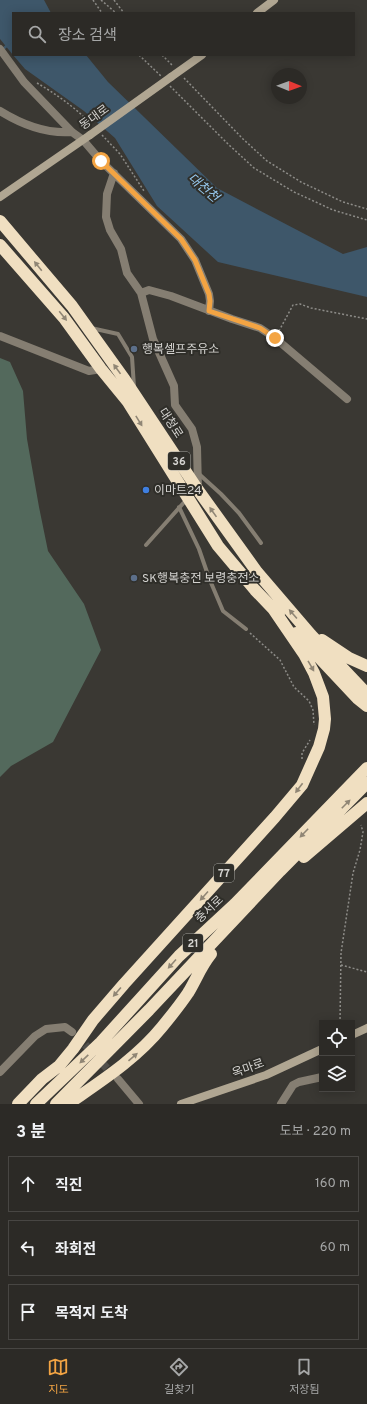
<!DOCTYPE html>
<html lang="ko">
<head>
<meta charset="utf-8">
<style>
	:root { --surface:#2c2a26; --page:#34322e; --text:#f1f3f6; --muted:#a6a7a7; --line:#484643; --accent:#f3a443 }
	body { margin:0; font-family:Overpass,"Noto Sans KR",sans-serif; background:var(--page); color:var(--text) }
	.controls { position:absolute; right:12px; bottom:12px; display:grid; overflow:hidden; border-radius:0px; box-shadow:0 2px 10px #0003 }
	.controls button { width:36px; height:36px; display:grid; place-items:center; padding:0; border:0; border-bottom:1px solid var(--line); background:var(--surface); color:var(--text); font:20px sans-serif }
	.compass { position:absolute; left:271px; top:68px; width:36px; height:36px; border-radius:50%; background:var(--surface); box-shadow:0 2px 10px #0003; rotate:91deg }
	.stop { position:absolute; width:12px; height:12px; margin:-9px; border:3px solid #f3a443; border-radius:50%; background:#fff }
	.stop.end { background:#f3a443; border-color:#fff; box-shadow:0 1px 4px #0008 }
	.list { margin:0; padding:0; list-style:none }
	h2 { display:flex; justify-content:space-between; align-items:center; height:52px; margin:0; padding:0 16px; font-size:17px }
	h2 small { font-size:13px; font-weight:400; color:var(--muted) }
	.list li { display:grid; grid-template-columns:26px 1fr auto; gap:12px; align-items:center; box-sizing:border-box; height:56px; margin:0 8px 8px; padding:0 8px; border:1px solid var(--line); border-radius:0px }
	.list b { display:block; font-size:15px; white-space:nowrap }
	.list em { font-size:13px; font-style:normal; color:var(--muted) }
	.icon { flex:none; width:22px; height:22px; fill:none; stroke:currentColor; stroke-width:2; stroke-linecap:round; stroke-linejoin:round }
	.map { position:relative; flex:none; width:367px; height:1104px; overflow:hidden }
	.search { position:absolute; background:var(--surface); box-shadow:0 2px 10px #0003; left:12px; right:12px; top:12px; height:44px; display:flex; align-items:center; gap:10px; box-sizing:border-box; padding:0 14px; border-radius:0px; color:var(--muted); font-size:15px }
	.sheet { height:244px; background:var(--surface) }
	nav { display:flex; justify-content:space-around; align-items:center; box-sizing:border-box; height:56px; border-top:1px solid var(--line); background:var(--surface); font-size:11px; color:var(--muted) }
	nav a { display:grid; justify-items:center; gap:2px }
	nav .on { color:var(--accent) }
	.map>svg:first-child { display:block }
</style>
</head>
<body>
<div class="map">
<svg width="367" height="1104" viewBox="0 0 367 1104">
	<rect width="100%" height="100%" fill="#3a3833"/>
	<path fill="#53695c" d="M0,358L10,362L23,391L27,439L39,507L48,551L84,604L101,650L53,742L11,766L0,777Z"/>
	<path fill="#3e576a" d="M0,0H44L51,13H13V55L0,39Z
		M13,55H86L108,82L217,188L343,254L367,247V297L218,262L157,206L115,138L84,111L25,69Z"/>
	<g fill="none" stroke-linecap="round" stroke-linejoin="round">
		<path stroke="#3e576a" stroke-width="2.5" d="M2,50L13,40"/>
		<path stroke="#514f4b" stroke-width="8" stroke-dasharray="8 4" stroke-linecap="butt" d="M77,1036L114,1076"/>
		<path stroke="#8d8c88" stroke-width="1.5" stroke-dasharray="2 2" stroke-linecap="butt" d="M93,0L102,13
			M101,0L116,13
			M114,0L124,13
			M139,55L161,76
			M162,55L173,66
			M184,78L243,139L267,161L301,182L343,202L367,209
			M37,83C56,94 76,108 91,124
			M170,86L228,144L254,168L294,192L333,210L367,220
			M102,135L120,154L144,191
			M279,331L293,305L300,304L311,308L367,319
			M250,633L280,660L294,687L309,701L313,710L314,725
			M302,759V753L310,740
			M341,965L367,972
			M340,1023L341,953L353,873L360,850L363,832L361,825"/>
		<path stroke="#857e72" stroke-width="4" d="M91,328L118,334L132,357L134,387
			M199,474L221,494L239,513L261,543
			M179,507L199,549L209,578L223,611L246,629
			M146,545L187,499"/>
		<path stroke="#857e72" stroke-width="8" d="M0,49L24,82L72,132L83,140L101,161L181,239L195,260L209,294L210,301L209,311
			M0,111C21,124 47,134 72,132
			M114,173L107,194L106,217L110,230L121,249L127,273L141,293L153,339L174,386L175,405L192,429L197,447L198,489
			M141,293L149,290L171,296L232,319L260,328L275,338L347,399
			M0,336L89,371L101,369
			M0,1072L35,1036L46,1029L65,1027L72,1032
			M118,1079L139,1104
			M281,1104L293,1085L299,1082L322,1077"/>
		<path stroke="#b0a692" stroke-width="8" d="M257,13L274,0
			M171,77L202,55
			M0,197L90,135
			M352,1035L367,1028
			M181,1104L266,1075L322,1049"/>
		<path stroke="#f0dfc1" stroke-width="12" d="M0,221L72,306L97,341L125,380L198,490L257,572L311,635L367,694
			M0,245L64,318L101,369L128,402L218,546L255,590L279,615
			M296,633L357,698L367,706
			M322,640L349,658L367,666
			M304,857L367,803
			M18,1104L42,1079L59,1066L73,1049L93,1020L124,984L275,817L302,785L319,747L324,729L325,719L323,697L314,673L304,654L274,610
			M36,1104L101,1042L179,956L235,904L367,768
			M56,1104L149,1010L280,871L367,783
			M68,1104C101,1081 136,1059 162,1027C171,1016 180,1005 188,993C196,980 201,966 211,954"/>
		<path stroke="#b0a692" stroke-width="8" d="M90,135L171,77"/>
	</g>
	<defs><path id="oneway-solid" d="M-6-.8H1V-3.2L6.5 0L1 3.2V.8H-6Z"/></defs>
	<g fill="#908675">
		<use href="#oneway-solid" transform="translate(38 266) rotate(-129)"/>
		<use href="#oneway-solid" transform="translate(63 316) rotate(51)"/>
		<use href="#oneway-solid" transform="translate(117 369) rotate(-126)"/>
		<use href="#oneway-solid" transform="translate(139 421) rotate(58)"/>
		<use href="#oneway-solid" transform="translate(213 512) rotate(-125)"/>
		<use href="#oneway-solid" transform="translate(293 614) rotate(-131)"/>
		<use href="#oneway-solid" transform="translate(311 666) rotate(60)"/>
		<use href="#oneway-solid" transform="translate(299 788) rotate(127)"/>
		<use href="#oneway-solid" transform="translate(346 804) rotate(-45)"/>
		<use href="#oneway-solid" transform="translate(304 833) rotate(134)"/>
		<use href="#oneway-solid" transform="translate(204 896) rotate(132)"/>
		<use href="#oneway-solid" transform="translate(172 964) rotate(132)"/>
		<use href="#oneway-solid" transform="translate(117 992) rotate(131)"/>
		<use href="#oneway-solid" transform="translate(133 1057) rotate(-41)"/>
		<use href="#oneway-solid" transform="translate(84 1059) rotate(136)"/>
	</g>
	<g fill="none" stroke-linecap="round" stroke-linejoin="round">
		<path stroke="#f3a443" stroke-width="5" d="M101,161L181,239L195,260L209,294L210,301L209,311L260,328L275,338"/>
	</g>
	<g fill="#5c6f8a" stroke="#2f2e29" stroke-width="1.5">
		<circle cx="134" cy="349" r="4"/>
		<circle cx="134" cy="578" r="4"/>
	</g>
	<circle fill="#3f7fe0" stroke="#2f2e29" stroke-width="1.5" cx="146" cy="490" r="4"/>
	<g text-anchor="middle" stroke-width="4" stroke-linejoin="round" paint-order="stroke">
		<g fill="#2f2e29" stroke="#a2a29e" stroke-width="1">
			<rect x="168" y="452" width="22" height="18" rx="3"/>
			<rect x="214" y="864" width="20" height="18" rx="3"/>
			<rect x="183" y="934" width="20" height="18" rx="3"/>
		</g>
		<g font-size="11" font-weight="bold" fill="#d4d3d0">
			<text x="179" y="465">36</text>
			<text x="224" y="877">77</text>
			<text x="193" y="947">21</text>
		</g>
		<g font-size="12" fill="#d4d3d0" stroke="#2f2e29">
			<text transform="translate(94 117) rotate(-36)" y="4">동대로</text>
			<text transform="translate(171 423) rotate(57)" y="4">대청로</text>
			<text transform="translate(209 909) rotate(-43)" y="4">충서로</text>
			<text transform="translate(248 1068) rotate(-20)" y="4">옥마로</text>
		</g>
		<g font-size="12" fill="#d4d3d0" stroke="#2f2e29" text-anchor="start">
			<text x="142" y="353">행복셀프주유소</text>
			<text x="154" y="494">이마트24</text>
			<text x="142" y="582">SK행복충전 보령충전소</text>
		</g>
		<g font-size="13" font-style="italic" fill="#95c6eb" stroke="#2f2e29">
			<text transform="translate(204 187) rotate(40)" y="5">대천천</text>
		</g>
	</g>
</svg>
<div class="controls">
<button><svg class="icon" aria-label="locate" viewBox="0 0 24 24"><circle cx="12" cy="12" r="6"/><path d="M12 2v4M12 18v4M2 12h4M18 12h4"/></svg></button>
<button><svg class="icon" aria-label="layers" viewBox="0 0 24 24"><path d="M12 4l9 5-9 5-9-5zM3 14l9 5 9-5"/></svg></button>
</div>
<svg class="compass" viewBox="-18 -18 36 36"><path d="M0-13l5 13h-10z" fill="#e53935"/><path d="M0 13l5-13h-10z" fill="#a6a7a7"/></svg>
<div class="stop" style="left:101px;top:161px"></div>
<div class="stop end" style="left:275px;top:338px"></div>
<div class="search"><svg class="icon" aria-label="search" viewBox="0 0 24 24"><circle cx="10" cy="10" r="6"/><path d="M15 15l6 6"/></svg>장소 검색</div>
</div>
<section class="sheet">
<h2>3 분<small>도보 · 220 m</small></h2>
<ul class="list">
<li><svg class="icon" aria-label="ahead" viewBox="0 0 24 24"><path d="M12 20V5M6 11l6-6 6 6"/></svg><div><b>직진</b></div><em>160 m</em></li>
<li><svg class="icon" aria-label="left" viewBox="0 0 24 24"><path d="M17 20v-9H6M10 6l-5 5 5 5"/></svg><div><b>좌회전</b></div><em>60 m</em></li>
<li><svg class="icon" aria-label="arrive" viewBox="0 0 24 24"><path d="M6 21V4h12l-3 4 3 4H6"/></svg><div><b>목적지 도착</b></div></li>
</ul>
</section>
<nav>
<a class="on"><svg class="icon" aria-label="map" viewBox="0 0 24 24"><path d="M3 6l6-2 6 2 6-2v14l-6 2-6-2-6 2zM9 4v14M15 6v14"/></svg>지도</a>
<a><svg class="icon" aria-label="directions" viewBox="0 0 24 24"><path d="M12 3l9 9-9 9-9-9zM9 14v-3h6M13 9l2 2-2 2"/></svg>길찾기</a>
<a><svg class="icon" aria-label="saved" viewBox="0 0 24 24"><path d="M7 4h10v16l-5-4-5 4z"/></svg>저장됨</a>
</nav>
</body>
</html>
